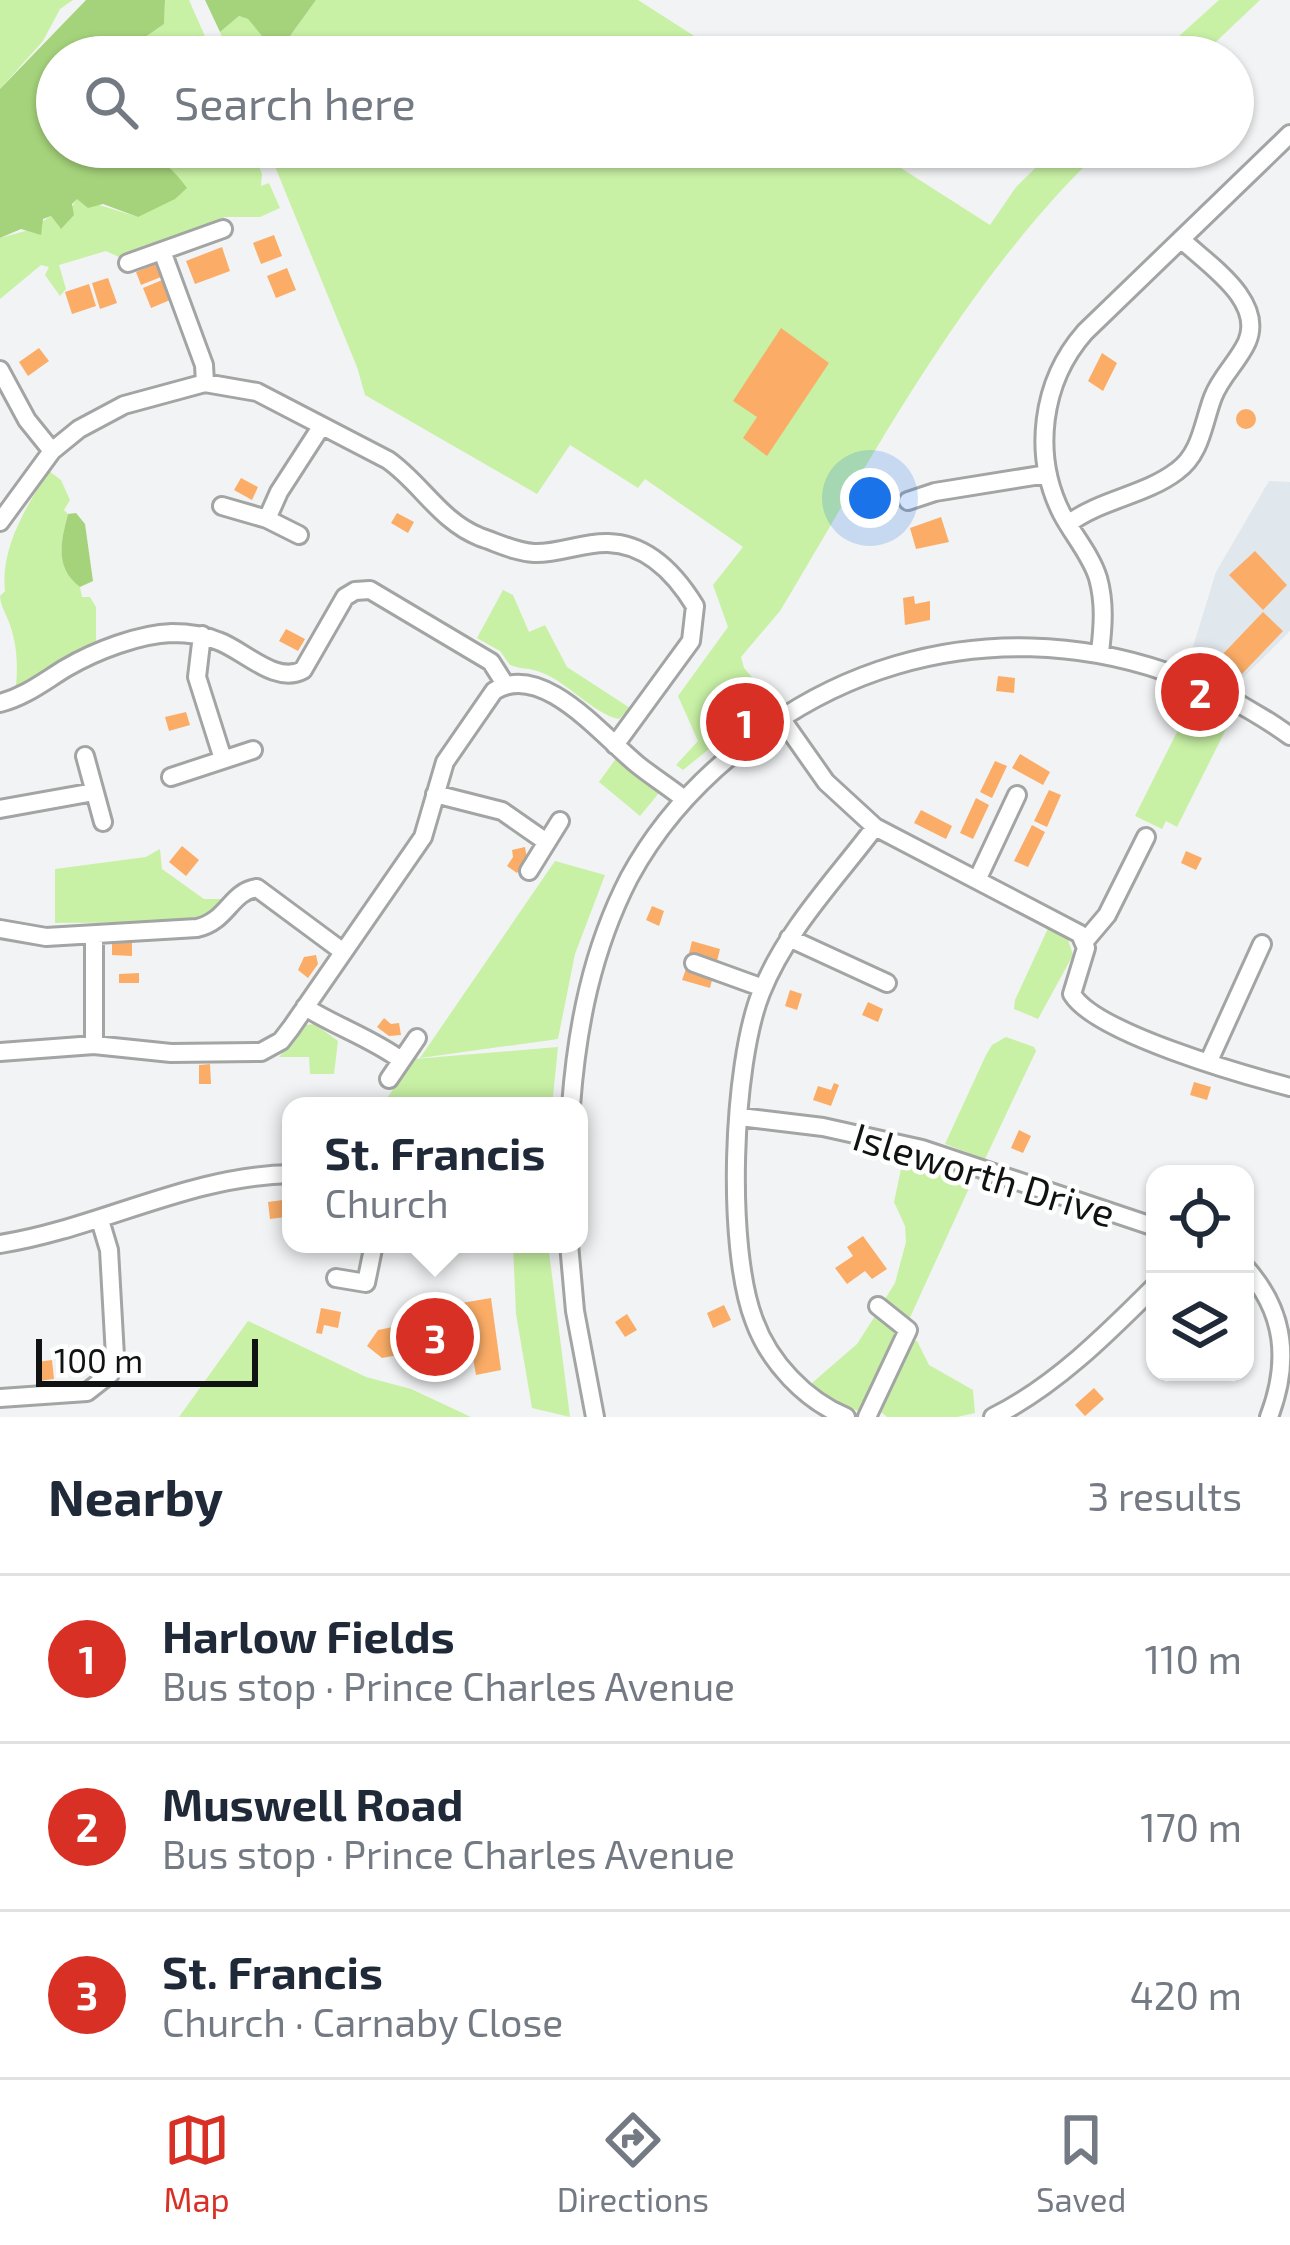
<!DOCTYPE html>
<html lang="en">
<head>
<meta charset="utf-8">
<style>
	:root { --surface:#fff; --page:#f6f6f7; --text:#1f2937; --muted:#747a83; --line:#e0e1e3; --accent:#d93025 }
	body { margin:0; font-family:"Exo 2",sans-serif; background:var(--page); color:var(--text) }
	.controls { position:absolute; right:36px; bottom:36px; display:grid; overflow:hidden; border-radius:24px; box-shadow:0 3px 9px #0004 }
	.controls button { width:108px; height:108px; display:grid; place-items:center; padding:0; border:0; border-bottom:3px solid var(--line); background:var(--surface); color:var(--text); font:60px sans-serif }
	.scale { position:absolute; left:36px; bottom:30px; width:222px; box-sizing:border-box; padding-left:12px; border:6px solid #111212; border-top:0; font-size:33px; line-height:42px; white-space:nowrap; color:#111212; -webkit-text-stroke:9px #fff; paint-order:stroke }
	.you { position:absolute; left:870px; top:498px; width:42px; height:42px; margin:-30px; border:9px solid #fff; border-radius:50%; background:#1a73e8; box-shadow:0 0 0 18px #1a73e833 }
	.badge { display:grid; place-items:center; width:78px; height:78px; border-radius:50%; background:var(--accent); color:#fff; font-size:39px; font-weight:700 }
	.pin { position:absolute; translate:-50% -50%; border:6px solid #fff; box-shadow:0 3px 12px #0006 }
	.popup { position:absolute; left:282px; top:1097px; width:306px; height:156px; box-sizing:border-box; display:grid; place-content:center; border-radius:24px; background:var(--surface); filter:drop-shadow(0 3px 9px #0005); font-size:39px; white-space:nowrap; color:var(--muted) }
	.popup b { font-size:45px; color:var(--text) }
	.popup::after { content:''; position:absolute; left:50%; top:100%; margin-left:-24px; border:24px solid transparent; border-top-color:var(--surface) }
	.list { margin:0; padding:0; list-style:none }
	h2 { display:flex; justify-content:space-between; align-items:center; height:156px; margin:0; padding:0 48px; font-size:51px }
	h2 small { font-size:39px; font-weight:400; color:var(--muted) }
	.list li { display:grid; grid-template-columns:78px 1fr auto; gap:36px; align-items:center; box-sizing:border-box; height:168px; padding:0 48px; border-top:3px solid var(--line) }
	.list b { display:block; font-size:45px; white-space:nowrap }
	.list p { margin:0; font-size:39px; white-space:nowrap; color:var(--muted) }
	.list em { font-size:39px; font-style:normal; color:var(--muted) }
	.icon { flex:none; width:66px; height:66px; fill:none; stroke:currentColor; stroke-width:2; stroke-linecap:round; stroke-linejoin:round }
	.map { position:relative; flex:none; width:1290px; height:1417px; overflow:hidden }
	.search { position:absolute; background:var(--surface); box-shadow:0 3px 9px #0004; left:36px; right:36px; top:36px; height:132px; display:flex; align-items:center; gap:30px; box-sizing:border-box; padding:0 42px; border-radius:66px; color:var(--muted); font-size:45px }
	.sheet { height:660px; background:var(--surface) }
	nav { display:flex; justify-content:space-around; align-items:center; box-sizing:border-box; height:168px; border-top:3px solid var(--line); background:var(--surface); font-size:33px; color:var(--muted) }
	nav a { display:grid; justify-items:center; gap:6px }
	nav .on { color:var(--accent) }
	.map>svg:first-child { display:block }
</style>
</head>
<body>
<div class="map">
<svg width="1290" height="1417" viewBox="0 0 1290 1417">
	<rect width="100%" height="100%" fill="#f2f3f4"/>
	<path fill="#e0e7ed" d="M1269,481L1290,482V631L1243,678L1192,650L1216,572Z"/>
	<path fill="#c8f1a5" d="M0,0H73L60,9L43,41L0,89Z
		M165,0H189L214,57C187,57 158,64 144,38L164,24Z
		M316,0H638L727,57H230L220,32L239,16L248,19L274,48L290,36Z
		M1219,0H1260L1200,57H1156Z
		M138,147H251L262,174L261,186L269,183L280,208L260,217H225L121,258L106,251L59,265L66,289L60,296L45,275L49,267L41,265L0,299V238L29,230L51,216L60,228L77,198L138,217L170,165Z
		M267,147H868L990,225L1016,187L1057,147H1104C967,277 876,451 780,611L741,657L744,668L771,699L683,770L676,765L698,741L678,696L728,627L713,585L743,547L645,479L638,488L570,445L537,494L365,395L357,367Z
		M49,471L61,480L70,500L64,510L68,514C61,541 54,568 80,587L82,597H90L96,607V641L16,686C18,665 17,645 10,625C6,613 1,608 0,596L5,591C0,548 27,505 49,471Z
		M503,590L513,595L529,632L545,625L567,667L630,708L619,719C593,714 567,681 540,672C530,668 520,669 510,665L500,651L477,638Z
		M1195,696L1233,715L1177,827L1166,821L1162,829L1135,816Z
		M617,757L659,793L640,816L599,782Z
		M160,849L162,869L204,899H222C218,905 215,909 209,913C187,925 85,922 55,923V869L146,857Z
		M555,861L605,875L575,954L558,1039L420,1058Z
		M1051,922L1065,930L1073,955L1038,1019L1014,1009L1015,1000Z
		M315,1024L338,1041L334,1074H310L309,1057H279L305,1025Z
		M1006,1037L1034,1047L1036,1051L985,1159L945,1144L986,1055L992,1045Z
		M558,1047L552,1106H415L385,1101L414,1059Z
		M904,1155L976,1173L907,1324L882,1304L895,1283L906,1242L905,1226L894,1202Z
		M513,1244H548L570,1417L532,1408L516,1314Z
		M877,1313L898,1330L862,1413L827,1396L812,1383L857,1344Z
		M248,1321L366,1377L411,1389L471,1417H179Z
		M911,1341H917L929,1365L973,1390L975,1413L957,1417H887L880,1411Z"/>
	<path fill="#a5d37b" d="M86,0H165L164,24L144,38L162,57H57V147C113,147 151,137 187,188L175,199L138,217L103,204L88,208L77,199L72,204L74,215L61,229L51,216L43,219L41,235L21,229L0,238V89Z
		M205,0H316L290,36L273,49L248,19L239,16L220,32Z
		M76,513L85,524L93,581L80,587C54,568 61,541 68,514Z"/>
	<path fill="#fbad67" d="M274,235L282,256L261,264L253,243Z
		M222,247L230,271L195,284L186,261Z
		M156,264L161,277L141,285L136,272Z
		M287,268L296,290L276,298L267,276Z
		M108,278L117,303L100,309L92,283Z
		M162,280L170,300L151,308L143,288Z
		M89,284L96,306L72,314L65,292Z
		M781,328L829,363L767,456L743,438L757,417L733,401Z
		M39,348L49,361L28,376L19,362Z
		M1102,353L1117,363L1103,391L1088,381Z
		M1236 419a10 10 0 1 1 20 0a10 10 0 1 1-20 0Z
		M241,478L258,487L252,500L234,490Z
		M397,513L414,522L408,533L391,523Z
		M941,517L949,542L916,549L910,528Z
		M1255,551L1287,585L1263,610L1229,575Z
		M914,596L915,604L930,601V620L905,625L903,598Z
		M1263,612L1283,631L1242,674L1222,655Z
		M286,629L305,639L298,651L279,641Z
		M998,676L1015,678L1014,693L996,691Z
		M186,712L190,725L169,731L165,717Z
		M1020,754L1050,772L1043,785L1012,768Z
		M995,761L1007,766L992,798L980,792Z
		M1049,790L1061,795L1047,827L1034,821Z
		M976,798L989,805L973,839L960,833Z
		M921,810L952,826L946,839L914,823Z
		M1032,825L1045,832L1028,867L1014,861Z
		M182,846L199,860L186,876L169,862Z
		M525,847L527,859L517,873L507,866L513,857L512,850Z
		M1186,851L1202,858L1196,870L1181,863Z
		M652,906L664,911L659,926L646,920Z
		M112,941L132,942V956L112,955Z
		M692,941L720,949L717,961L689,953Z
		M316,955L318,964L308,978L298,970L304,957Z
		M686,969L713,976L710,988L682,980Z
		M139,973V983H119V974Z
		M790,990L802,994L797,1010L785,1006Z
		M868,1002L883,1009L878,1022L862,1015Z
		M384,1018L391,1024L399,1023L401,1035L389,1036L377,1027Z
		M210,1064L211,1084H199V1065Z
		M1194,1082L1211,1087L1207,1100L1190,1095Z
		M834,1083L839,1085L831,1106L813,1100L818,1086L831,1090Z
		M1019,1130L1031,1136L1023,1153L1011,1148Z
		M283,1200L285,1217L270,1219L268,1202Z
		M863,1236L887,1269L872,1279L865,1271L847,1284L835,1268L853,1256L847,1247Z
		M491,1298L501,1370L476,1375L471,1347L464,1348L462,1343L382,1358L367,1346L378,1330L458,1314L456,1304Z
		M724,1305L731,1320L713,1328L707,1313Z
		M321,1308L341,1312L338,1328L324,1325L322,1334L316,1333Z
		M627,1314L637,1330L625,1337L615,1322Z
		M52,1360L54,1379L39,1381L37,1362Z
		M1094,1388L1104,1399L1085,1416L1075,1405Z"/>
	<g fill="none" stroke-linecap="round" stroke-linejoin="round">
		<g stroke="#a3a4a4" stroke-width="22">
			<path id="minor" d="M162,251L204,365L205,383
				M128,263L223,229
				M0,370L27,420L52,451
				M908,501L935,492L1047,474
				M222,506L267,519L299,535
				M267,519L279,492L321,427
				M0,522L52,451L79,429L124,405L205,383L257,392L388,460C421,483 440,521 480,537C498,543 515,552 534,553C559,554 583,542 608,543C648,544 676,575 695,606L691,641L615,745
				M1068,524C1101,499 1144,496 1177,471C1201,454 1203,423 1213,397C1221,376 1238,362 1247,342C1265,300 1207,264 1181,239
				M202,635L197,677L223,759
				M1100,652C1103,627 1105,603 1098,578C1091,555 1073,535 1062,514C1032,455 1041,382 1085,332L1290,134
				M0,703C26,696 43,682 66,668C95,651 139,634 172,633C188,633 204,635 218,641C244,650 275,685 303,670L345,597L355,591L370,590L491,662L505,684
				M781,718L826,782L875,827L1080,934L1086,948L1072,994C1095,1033 1244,1075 1290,1087
				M85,756L103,822
				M171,777L253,750
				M435,794L502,811L545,841
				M0,809L94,792
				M529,871L560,821
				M978,878L1017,795
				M0,929L46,937L197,928C228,921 230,892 257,888L342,951
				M789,938L887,983
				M1085,941L1107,915L1146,837
				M694,963L763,988
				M305,1007C337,1027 371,1038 401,1060
				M94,1045V936
				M0,1052L94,1045L171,1053L261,1052L281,1041L291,1028L423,837L445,762L494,691C542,660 603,737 638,765C653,777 669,787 684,799
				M1208,1063L1262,944
				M389,1079L417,1038
				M571,1106C577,1026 592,950 629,878C663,815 712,766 770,726C929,615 1134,624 1290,736
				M740,1117L823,1127L922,1149L1155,1227
				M0,1244C100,1228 188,1176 291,1174
				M569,1244L575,1311L595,1417
				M1245,1267C1286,1312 1290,1362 1269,1417
				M336,1278L366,1283L374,1244
				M0,1398L87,1392L110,1374L115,1356L109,1250L100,1220
				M846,1417C805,1400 769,1362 754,1320C726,1247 732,1066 761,993C786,930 835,880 875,827
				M867,1417L908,1330L878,1306
				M993,1417C1054,1387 1107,1334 1155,1286"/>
		</g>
		<use href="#minor" stroke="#fff" stroke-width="16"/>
	</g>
	<g text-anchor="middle" stroke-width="9" stroke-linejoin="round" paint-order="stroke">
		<g font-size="39" fill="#111212" stroke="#fff">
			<text transform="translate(984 1175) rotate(17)" y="14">Isleworth Drive</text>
		</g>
	</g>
</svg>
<div class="controls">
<button><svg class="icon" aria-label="locate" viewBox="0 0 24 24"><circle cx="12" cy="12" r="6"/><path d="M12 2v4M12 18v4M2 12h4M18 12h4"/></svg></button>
<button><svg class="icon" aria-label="layers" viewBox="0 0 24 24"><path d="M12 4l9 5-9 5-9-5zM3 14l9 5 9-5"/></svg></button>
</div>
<div class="scale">100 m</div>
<div class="you"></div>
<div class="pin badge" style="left:745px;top:722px">1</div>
<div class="pin badge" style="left:1200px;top:692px">2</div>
<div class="pin badge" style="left:435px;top:1337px">3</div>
<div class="popup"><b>St. Francis</b>Church</div>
<div class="search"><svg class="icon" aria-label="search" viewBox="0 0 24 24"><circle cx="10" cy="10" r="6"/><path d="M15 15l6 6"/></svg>Search here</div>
</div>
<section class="sheet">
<h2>Nearby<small>3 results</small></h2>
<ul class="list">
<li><span class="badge">1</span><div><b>Harlow Fields</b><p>Bus stop · Prince Charles Avenue</p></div><em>110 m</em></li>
<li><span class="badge">2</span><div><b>Muswell Road</b><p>Bus stop · Prince Charles Avenue</p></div><em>170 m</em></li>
<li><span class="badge">3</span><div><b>St. Francis</b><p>Church · Carnaby Close</p></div><em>420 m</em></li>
</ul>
</section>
<nav>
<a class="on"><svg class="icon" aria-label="map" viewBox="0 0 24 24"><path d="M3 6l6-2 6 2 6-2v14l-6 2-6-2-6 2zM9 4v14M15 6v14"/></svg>Map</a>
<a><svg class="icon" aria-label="directions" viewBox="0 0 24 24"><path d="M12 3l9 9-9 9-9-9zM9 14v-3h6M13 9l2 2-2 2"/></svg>Directions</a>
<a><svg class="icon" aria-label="saved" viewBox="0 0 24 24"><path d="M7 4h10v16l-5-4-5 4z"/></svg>Saved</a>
</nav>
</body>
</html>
